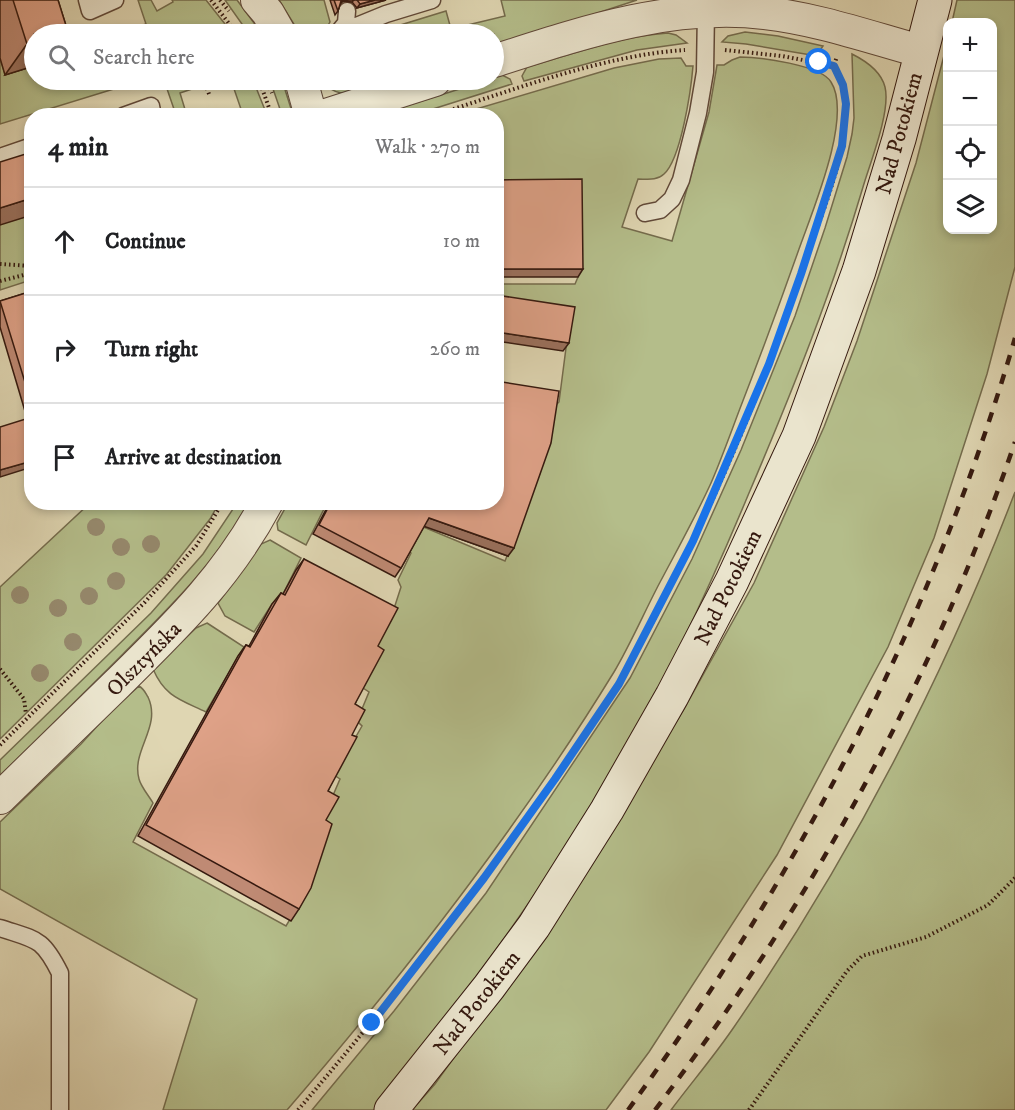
<!DOCTYPE html>
<html lang="en">
<head>
<meta charset="utf-8">
<style>
	:root { --surface:#fff; --page:#f2f2f2; --text:#202124; --muted:#757577; --line:#e0e0e0 }
	body { margin:0; font-family:"IM FELL DW Pica",serif; background:var(--page); color:var(--text) }
	.controls { position:absolute; right:18px; top:18px; display:grid; overflow:hidden; border-radius:12px; box-shadow:0 3px 9px #0003 }
	.controls button { width:54px; height:54px; display:grid; place-items:center; padding:0; border:0; border-bottom:2px solid var(--line); background:var(--surface); color:var(--text); font:30px sans-serif }
	.stop { position:absolute; width:18px; height:18px; margin:-14px; border:4px solid #1a73e8; border-radius:50%; background:#fff }
	.stop.end { background:#1a73e8; border-color:#fff; box-shadow:0 2px 6px #0008 }
	.list { margin:0; padding:0; list-style:none }
	h2 { display:flex; justify-content:space-between; align-items:center; height:78px; margin:0; padding:0 24px; font-size:26px }
	h2 small { font-size:20px; font-weight:400; color:var(--muted) }
	.list li { display:grid; grid-template-columns:39px 1fr auto; gap:18px; align-items:center; box-sizing:border-box; height:108px; padding:0 24px; border-top:2px solid var(--line) }
	.list b { display:block; font-size:22px; white-space:nowrap }
	.list em { font-size:20px; font-style:normal; color:var(--muted) }
	.icon { flex:none; width:33px; height:33px; fill:none; stroke:currentColor; stroke-width:2; stroke-linecap:round; stroke-linejoin:round }
	.map { position:relative; flex:none; width:1015px; height:1110px; overflow:hidden }
	.search { position:absolute; background:var(--surface); box-shadow:0 3px 9px #0003; left:24px; top:24px; width:480px; height:66px; display:flex; align-items:center; gap:15px; box-sizing:border-box; padding:0 21px; border-radius:33px; color:var(--muted); font-size:22px }
	.panel { position:absolute; background:var(--surface); box-shadow:0 3px 9px #0003; left:24px; top:108px; width:480px; height:402px; border-radius:24px }
	.map>svg:first-child { display:block }
</style>
</head>
<body>
<div class="map">
<svg width="1015" height="1110" viewBox="0 0 1015 1110">
	<rect width="100%" height="100%" fill="#dfd6b2"/>
	<filter id="stains"><feTurbulence type="fractalNoise" baseFrequency=".00333" numOctaves="4"/><feColorMatrix values="0 0 0 0 .2 0 0 0 0 .09 0 0 0 0 .02 0 0 0 .5 -.17"/></filter>
	<radialGradient id="worn" r=".72"><stop offset=".6" stop-color="#630" stop-opacity="0"/><stop offset="1" stop-color="#630" stop-opacity=".3"/></radialGradient>
	<path fill="#b4bd8a" stroke="#746b4c" stroke-width="1.5" d="M138,0H151L157,11L173,2L172,0H206L225,24L231,34H113L146,24Z
		M225,0H237L262,34H249Z
		M279,0H324L330,22C321,38 317,35 300,34Z
		M501,0H637L494,47V34H371L446,11L451,29L505,16Z
		M957,0H1015V267L987,374L934,538L888,647L777,855L649,1052L606,1110H412L435,1084L570,896L684,709L754,583L824,427L857,341L916,163L947,44L948,230H992V22H952Z
		M745,32L778,36L823,46L819,52L811,55L746,44L722,42L728,36Z
		M668,33L676,35L687,43L637,50L524,81L522,76L527,67C573,54 620,36 668,33Z
		M852,54C866,61 881,71 885,87C891,111 870,163 863,187C832,292 792,392 749,493C709,589 665,685 611,775C541,893 459,1003 374,1110H312L394,1011L486,893L630,678L692,559L741,450L795,316L825,228L847,157L852,134L854,118Z
		M740,57C760,57 821,65 831,82C853,116 812,212 799,249C780,303 760,357 739,411C730,435 721,460 711,483C695,518 676,552 658,586C643,615 630,645 614,672C519,827 406,972 287,1110H163L197,999L0,889V822L81,744L110,712L139,686C144,689 145,692 148,697C162,727 131,750 139,779C141,787 149,796 153,803L133,842L286,926L301,901L316,835L340,779L334,775L362,726L357,721L369,692L363,688L374,650L390,621L401,587L398,580L411,553L325,507L306,545L278,530L277,523L288,503H347L414,523L505,561L540,473L554,407L559,402L570,317L497,304V284H575L578,277L497,187L496,116L456,115L614,68L659,59L681,58L686,66H693C691,90 681,159 664,174C657,181 647,179 638,179L622,227L672,241L709,112L717,65H724L732,60Z
		M0,58L5,74L34,66V80H143L0,124Z
		M502,75L510,79L512,84L414,115L374,116L488,80H494V78Z
		M164,80H219L180,93L187,116L176,115Z
		M231,80H253L267,115H243Z
		M270,80H282L293,115H282Z
		M320,80H394C381,83 354,95 341,93C333,92 325,85 320,80Z
		M31,215V280L0,290V224Z
		M1015,492V1110H671C692,1082 715,1055 734,1027C849,860 943,680 1015,492Z
		M90,503H219L210,519L166,575L0,739V587Z
		M237,503H248C218,561 169,608 123,654C82,695 41,735 0,776V760L151,613L203,554Z
		M270,540L301,558L282,596L272,604L254,632L225,616L218,603L261,544Z
		M207,623L244,647L206,712C181,700 165,697 153,669L196,628Z"/>
	<g fill="none" stroke-linecap="round" stroke-linejoin="round">
		<g stroke="#604838" stroke-width="19">
			<path id="lane" d="M87,0L90,11L115,0
				M337,34L386,14L432,0
				M337,34L346,23L347,11
				M123,116L151,106L153,116
				M0,157L32,146
				M645,213L660,210L672,199L681,180L698,113L705,72L706,10
				M0,928C36,940 42,937 60,973V1110"/>
		</g>
		<g stroke="#604838" stroke-width="34">
			<path id="street" d="M257,0L268,13L280,34
				M494,61C581,33 672,2 765,13C818,19 869,37 920,51
				M301,80L311,116
				M323,116L435,80
				M0,798C39,760 78,722 117,684C176,626 228,576 267,502"/>
		</g>
		<g stroke="#35190f" stroke-width="35">
			<path id="secondary" d="M391,1110L489,987L534,926L607,810L672,696L732,581L799,436L859,271L899,139L935,0"/>
		</g>
		<path stroke="#35190f" stroke-width="4" stroke-dasharray="1.5 3" stroke-linecap="butt" d="M211,0L237,34
			M220,0L229,11
			M725,50L782,56L834,66
			M259,80L272,116
			M266,80L272,93
			M209,94L204,81L209,80
			M432,116C511,91 603,55 685,50
			M0,264L32,266
			M0,281L32,273
			M0,669L24,699L26,714
			M0,745L145,602L196,546L223,502
			M298,1110C379,1015 456,918 528,816C549,787 570,757 590,727C600,712 611,697 620,682C696,547 759,404 807,257C823,209 854,140 844,88C842,81 838,73 834,66L837,56
			M749,1110L847,971L862,956L926,937L988,905L1015,878"/>
		<use href="#lane" stroke="#eae4cd" stroke-width="16"/>
		<use href="#street" stroke="#eae4cd" stroke-width="32"/>
		<use href="#secondary" stroke="#eae4cd" stroke-width="33"/>
		<path stroke="#35190f" stroke-width="4.5" stroke-dasharray="10 10" stroke-linecap="butt" d="M628,1110C798,876 934,617 1015,338
			M655,1110C808,908 933,682 1015,442"/>
	</g>
	<g fill="#96896d">
		<circle cx="96" cy="527" r="9"/>
		<circle cx="151" cy="544" r="9"/>
		<circle cx="121" cy="547" r="9"/>
		<circle cx="116" cy="581" r="9"/>
		<circle cx="20" cy="595" r="9"/>
		<circle cx="89" cy="596" r="9"/>
		<circle cx="58" cy="608" r="9"/>
		<circle cx="73" cy="642" r="9"/>
		<circle cx="40" cy="673" r="9"/>
	</g>
	<path fill="#bf8a74" stroke="#35190f" stroke-width="1.5" d="M0,0H58L68,32L66,34H34V66L5,75L0,58Z
		M330,0H386L357,8L352,2L343,1L340,4L338,11L335,15Z
		M32,291V467L27,418L0,327V301Z
		M330,502H496L508,556L424,526L401,568L395,577L313,534Z
		M304,559L378,646L355,704L352,735L328,791L326,820L299,909L291,921L138,836L238,656L246,645L249,646L272,604L281,593L283,594L296,570Z"/>
	<path fill="#9b715e" stroke="#35190f" stroke-width="1.5" d="M343,0H354L352,2L343,1L338,6Z
		M375,0H386L357,8L360,4Z
		M34,42V66L5,75L27,44Z
		M32,198V215L0,225V208Z
		M496,269H583L578,277H496Z
		M496,332L569,343L563,351L496,341Z
		M32,461V467L0,477V470Z
		M429,518L514,548L508,556L423,526Z"/>
	<path fill="#dea187" stroke="#35190f" stroke-width="1.5" d="M13,0H58L68,32L58,34H34V42L27,44Z
		M334,0H343L341,1L338,11Z
		M357,0H375L360,4Z
		M32,152V198L0,208V162Z
		M582,179L583,269H496V180Z
		M32,291V405L0,301Z
		M496,295L575,307L569,343L496,332Z
		M496,381L559,391L551,443L514,548L429,518L401,568L319,525L331,502H496Z
		M32,417V461L0,470V427Z
		M304,559L398,608L378,646L384,650L355,704L365,710L352,735L357,737L328,791L339,797L326,820L332,824L311,888L299,909L146,825L246,645L250,647L281,593L285,595Z"/>
	<g fill="none" stroke-linecap="round" stroke-linejoin="round">
		<path stroke="#1a73e8" stroke-width="8" d="M372,1023L484,878L555,779L619,684L693,541L769,364L801,274L836,165L842,146L846,104L843,85L834,66L819,62"/>
	</g>
	<g text-anchor="middle" stroke-width="5" stroke-linejoin="round" paint-order="stroke">
		<g font-size="22" fill="#35190f" stroke="#eae4cd">
			<text transform="translate(898 133) rotate(-75)" y="8">Nad Potokiem</text>
			<text transform="translate(727 587) rotate(-64)" y="8">Nad Potokiem</text>
			<text transform="translate(143 658) rotate(-45)" y="8">Olsztyńska</text>
			<text transform="translate(476 1002) rotate(-52)" y="8">Nad Potokiem</text>
		</g>
	</g>
	<rect width="100%" height="100%" filter="url(#stains)"/>
	<rect width="100%" height="100%" fill="url(#worn)"/>
</svg>
<div class="controls">
<button>+</button>
<button>−</button>
<button><svg class="icon" aria-label="locate" viewBox="0 0 24 24"><circle cx="12" cy="12" r="6"/><path d="M12 2v4M12 18v4M2 12h4M18 12h4"/></svg></button>
<button><svg class="icon" aria-label="layers" viewBox="0 0 24 24"><path d="M12 4l9 5-9 5-9-5zM3 14l9 5 9-5"/></svg></button>
</div>
<div class="stop" style="left:819px;top:62px"></div>
<div class="stop end" style="left:372px;top:1023px"></div>
<div class="search"><svg class="icon" aria-label="search" viewBox="0 0 24 24"><circle cx="10" cy="10" r="6"/><path d="M15 15l6 6"/></svg>Search here</div>
<section class="panel">
<h2>4 min<small>Walk · 270 m</small></h2>
<ul class="list">
<li><svg class="icon" aria-label="ahead" viewBox="0 0 24 24"><path d="M12 20V5M6 11l6-6 6 6"/></svg><div><b>Continue</b></div><em>10 m</em></li>
<li><svg class="icon" aria-label="right" viewBox="0 0 24 24"><path d="M7 20v-9h11M14 6l5 5-5 5"/></svg><div><b>Turn right</b></div><em>260 m</em></li>
<li><svg class="icon" aria-label="arrive" viewBox="0 0 24 24"><path d="M6 21V4h12l-3 4 3 4H6"/></svg><div><b>Arrive at destination</b></div></li>
</ul>
</section>
</div>
</body>
</html>
